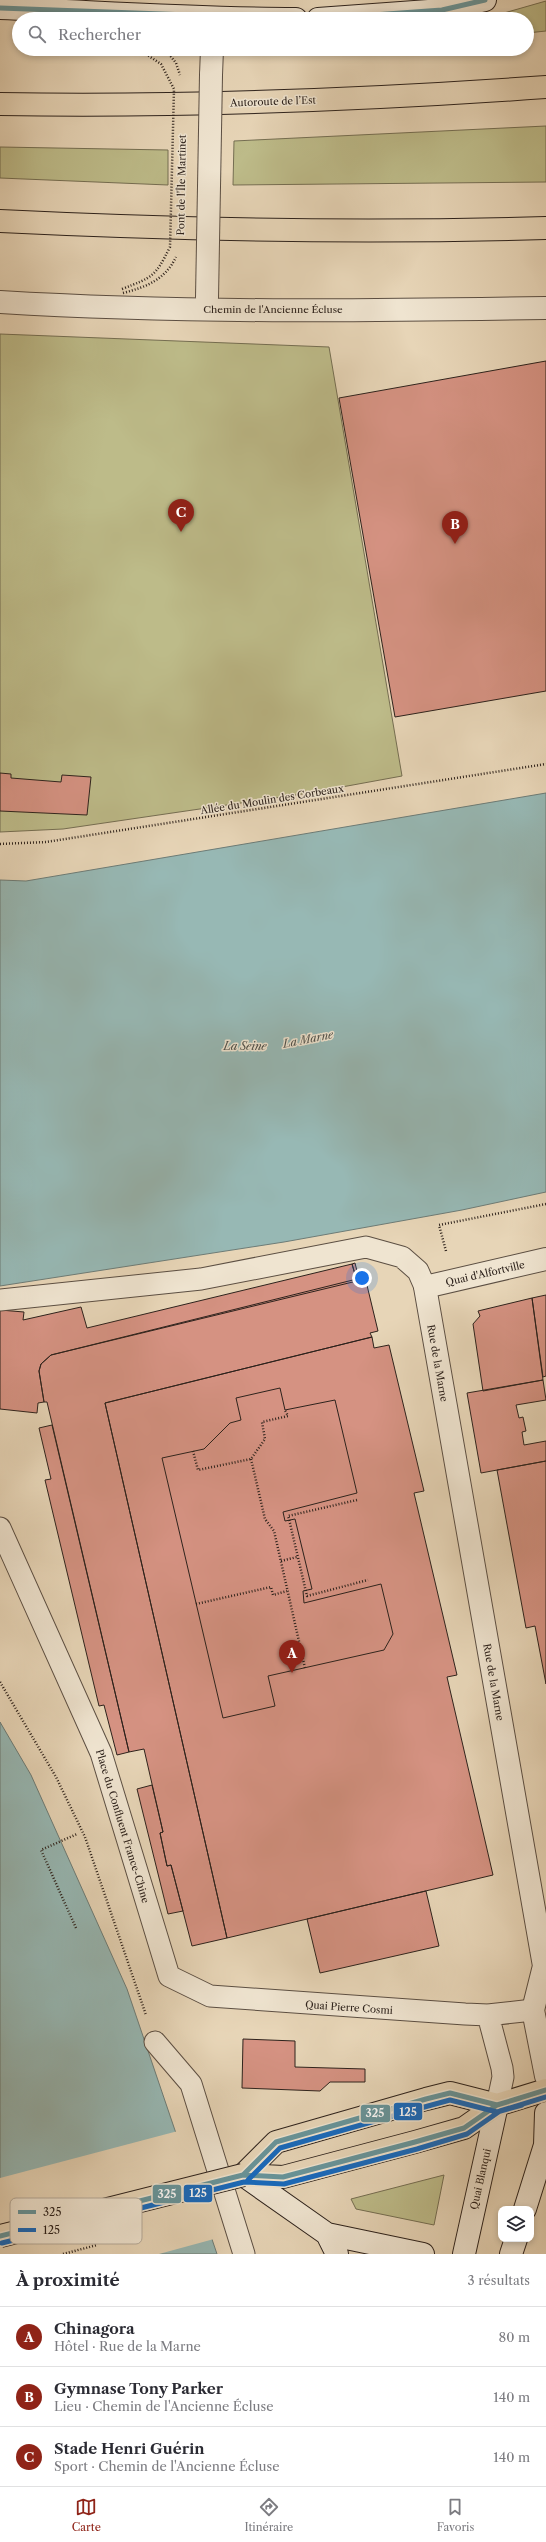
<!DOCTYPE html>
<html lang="fr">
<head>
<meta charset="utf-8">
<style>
	:root { --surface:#fff; --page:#f7f7f7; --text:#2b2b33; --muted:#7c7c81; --line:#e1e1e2; --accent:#8f2418 }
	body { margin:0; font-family:"Libre Caslon Text",serif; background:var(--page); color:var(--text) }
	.controls { position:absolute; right:12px; bottom:12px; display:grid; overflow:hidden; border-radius:8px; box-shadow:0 2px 6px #0003 }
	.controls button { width:36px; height:36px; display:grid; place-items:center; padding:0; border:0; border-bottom:1px solid var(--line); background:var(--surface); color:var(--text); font:20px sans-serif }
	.you { position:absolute; left:362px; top:1278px; width:14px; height:14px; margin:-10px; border:3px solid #fff; border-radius:50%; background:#1a73e8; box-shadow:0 0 0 6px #1a73e833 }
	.badge { display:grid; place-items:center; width:26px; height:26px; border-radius:50%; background:var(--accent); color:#fff; font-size:13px; font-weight:700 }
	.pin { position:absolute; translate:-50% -33px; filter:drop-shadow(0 1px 2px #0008) }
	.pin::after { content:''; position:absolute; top:21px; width:14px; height:12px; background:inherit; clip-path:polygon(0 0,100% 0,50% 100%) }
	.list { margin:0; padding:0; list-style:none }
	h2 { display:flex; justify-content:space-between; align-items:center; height:52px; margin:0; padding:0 16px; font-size:17px }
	h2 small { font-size:13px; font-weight:400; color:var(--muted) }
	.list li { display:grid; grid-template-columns:26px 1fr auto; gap:12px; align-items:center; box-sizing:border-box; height:60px; padding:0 16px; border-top:1px solid var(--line) }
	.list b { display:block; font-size:15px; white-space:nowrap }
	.list p { margin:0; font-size:13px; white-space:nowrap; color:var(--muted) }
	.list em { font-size:13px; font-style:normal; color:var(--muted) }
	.icon { flex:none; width:22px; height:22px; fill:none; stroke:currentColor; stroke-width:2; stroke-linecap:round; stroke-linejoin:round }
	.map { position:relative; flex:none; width:546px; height:2254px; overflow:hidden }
	.search { position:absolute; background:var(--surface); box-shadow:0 2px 6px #0003; left:12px; right:12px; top:12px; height:44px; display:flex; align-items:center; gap:10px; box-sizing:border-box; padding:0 14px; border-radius:22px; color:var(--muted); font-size:15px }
	.sheet { height:232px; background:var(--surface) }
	nav { display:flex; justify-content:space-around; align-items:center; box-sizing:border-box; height:56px; border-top:1px solid var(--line); background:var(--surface); font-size:11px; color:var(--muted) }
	nav a { display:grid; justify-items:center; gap:2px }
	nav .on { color:var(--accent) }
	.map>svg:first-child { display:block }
</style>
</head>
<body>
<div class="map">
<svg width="546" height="2254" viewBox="0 0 546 2254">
	<rect width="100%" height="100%" fill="#e7d5b7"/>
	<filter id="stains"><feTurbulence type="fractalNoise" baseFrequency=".005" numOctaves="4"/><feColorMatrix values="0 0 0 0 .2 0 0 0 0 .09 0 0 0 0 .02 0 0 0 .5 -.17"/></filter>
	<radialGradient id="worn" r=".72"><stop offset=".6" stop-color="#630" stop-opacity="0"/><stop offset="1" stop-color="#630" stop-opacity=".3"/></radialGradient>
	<path fill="#bdbb89" stroke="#756e52" d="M546,1V31L527,33V19H483Z
		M269,49H318L265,53Z
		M546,126V182L233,185L234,141Z
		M0,147L168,150V185L0,178Z
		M0,334L329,347L402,776L309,793L63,829L0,832Z
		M444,2175L434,2225L356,2209L351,2199Z"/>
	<path fill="#97b8b4" stroke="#6d7c77" d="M546,793V1192L462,1210L284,1242L0,1286V880L26,881Z
		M0,1722L31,1775L127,1989L217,2254H0Z"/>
	<path fill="#e7d5b7" d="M178,2131L214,2239L159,2254H0V2178Z"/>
	<path fill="#d59282" stroke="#2d221c" d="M546,361V691L395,717L339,398Z
		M0,773L11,774V778L61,782L62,775L91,777L87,815L0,811Z
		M355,1263L359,1279L357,1281L352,1264Z
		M352,1264L357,1281L51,1355L41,1364L39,1371L44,1402L38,1403L37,1413L0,1409V1310L24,1312L23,1320L81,1307L87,1328Z
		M365,1277L378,1331L370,1333L372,1337L105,1403L227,1938L192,1946L171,1865L167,1866L160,1833L163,1832L144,1749L129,1752L47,1402H44L39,1371L41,1364L51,1355Z
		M546,1295V1376L543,1377L532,1298Z
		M532,1298L543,1380L483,1391L473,1324L480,1316L478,1311Z
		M372,1337L374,1348L389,1345L424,1491L414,1493L457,1675L447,1677L493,1875L227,1938L105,1403Z
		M543,1380L546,1400L516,1405L519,1418L523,1417L526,1431L522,1432L524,1445L546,1441V1461L481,1473L467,1393Z
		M280,1388L285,1410L335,1400L357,1493L283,1512L285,1521L295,1519L312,1589L303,1591L304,1603L381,1584L393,1634L384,1650L268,1676L275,1706L223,1718L162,1458L204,1449L230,1423L241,1420L236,1398Z
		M52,1425L129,1752L117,1755L104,1705L99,1706L45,1480L51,1479L39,1428Z
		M546,1461V1684L535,1626L526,1628L497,1470Z
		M152,1785L163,1832L160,1833L167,1866L171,1865L183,1911L168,1914L137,1789Z
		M426,1891L439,1946L320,1973L307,1919Z
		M243,2039L295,2041V2067L365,2069V2082H330L320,2091L242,2088Z"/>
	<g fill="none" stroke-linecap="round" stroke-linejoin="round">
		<g stroke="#5c4f43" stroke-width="23">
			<path id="lane" d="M0,1300L201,1279L366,1247L402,1257L418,1271L425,1287
				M0,1528L101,1753L169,1976L210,1996L465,2014L488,2015L533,2010
				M488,2015L502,2068L503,2077L497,2105
				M155,2042L191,2084L244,2254"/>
		</g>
		<g stroke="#5c4f43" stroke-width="24">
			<path id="street" d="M211,75L212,49
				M0,302C181,313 365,311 546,308
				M546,1259L425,1287L544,1966L533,2010L546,2076"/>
		</g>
		<g stroke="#2d221c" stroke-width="24">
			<path id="secondary" d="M0,8C99,12 197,19 296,19
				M318,19L442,10L485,0
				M243,2175L327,2234L423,2254
				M525,2209L545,2145L546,2113
				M327,2234L337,2254
				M464,2254L497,2105
				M511,2254L516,2239"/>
		</g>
		<g stroke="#2d221c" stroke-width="24">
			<path id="primary" d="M243,2175L283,2177L415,2142L464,2128L497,2105L546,2090
				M243,2175L276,2142L426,2099L450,2093L497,2105"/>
		</g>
		<g stroke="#2d221c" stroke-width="24">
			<path id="highway" d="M0,104C182,107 364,100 546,87
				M0,221C182,230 364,233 546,228"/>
		</g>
		<path stroke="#2d221c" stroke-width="2.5" stroke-dasharray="1 2" stroke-linecap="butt" d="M0,844L46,842L546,764
			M446,1251L439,1225L546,1204
			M193,1451L198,1470L251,1459L265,1439L262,1422L288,1416L285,1410
			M251,1459L265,1519L274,1531L277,1544L305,1668
			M357,1500L288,1516L289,1519L307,1596L368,1580
			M281,1561L297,1557
			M196,1604L271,1587L273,1595L287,1591
			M0,1682L56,1777L85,1837L146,2015
			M76,1928L41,1850L77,1834"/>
		<use href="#lane" stroke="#efe4d0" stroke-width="21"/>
		<use href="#street" stroke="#efe4d0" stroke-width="22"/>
		<use href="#secondary" stroke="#efe4d0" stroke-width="22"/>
		<use href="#primary" stroke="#e7d5b7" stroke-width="22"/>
		<use href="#highway" stroke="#e7d5b7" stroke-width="22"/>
		<g stroke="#5c4f43" stroke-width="24" stroke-linecap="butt">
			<path id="street-bridge" d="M207,298L211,75"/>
		</g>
		<g stroke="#2d221c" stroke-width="24" stroke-linecap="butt">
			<path id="primary-bridge" d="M0,2236L243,2175"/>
		</g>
		<path stroke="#2d221c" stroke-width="2.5" stroke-dasharray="1 2" stroke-linecap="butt" d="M165,49L176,63L180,75
			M122,289C153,277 155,277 170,247L174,89L161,64L138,49
			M123,293C146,287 165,280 176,257
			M63,2254L97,2245"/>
		<use href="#street-bridge" stroke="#efe4d0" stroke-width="22"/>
		<use href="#primary-bridge" stroke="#e7d5b7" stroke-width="22"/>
		<g stroke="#efe4d0" stroke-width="8">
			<path id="bus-1" d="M0,8L296,19
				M318,19L442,10L485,0
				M243,2175L276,2142L426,2099L450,2093L497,2105L520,2098
				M0,2236L243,2175L283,2177L415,2142L464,2128L497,2105L546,2090"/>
		</g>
		<g stroke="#efe4d0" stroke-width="8">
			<path id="bus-2" d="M248,2180L280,2148L428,2106L450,2100L497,2112L522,2105
				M2,2243L244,2182L284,2184L417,2149L467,2134L500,2111L546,2097"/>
		</g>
		<use href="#bus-1" stroke="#68959b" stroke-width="5"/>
		<use href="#bus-2" stroke="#186abd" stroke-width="5"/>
	</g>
	<g text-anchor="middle" stroke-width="3" stroke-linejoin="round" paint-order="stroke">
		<g font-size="10" fill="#2d221c" stroke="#efe4d0">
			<text transform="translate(273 101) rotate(-2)" y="4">Autoroute de l’Est</text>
			<text transform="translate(181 185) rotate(-89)" y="4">Pont de l'Île Martinet</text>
			<text x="273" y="313">Chemin de l'Ancienne Écluse</text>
			<text transform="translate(272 799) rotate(-9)" y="4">Allée du Moulin des Corbeaux</text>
			<text transform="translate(485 1273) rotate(-13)" y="4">Quai d'Alfortville</text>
			<text transform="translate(438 1363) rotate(80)" y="4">Rue de la Marne</text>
			<text transform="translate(494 1682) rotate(80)" y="4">Rue de la Marne</text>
			<text transform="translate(123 1826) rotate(73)" y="4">Place du Confluent France-Chine</text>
			<text transform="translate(349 2007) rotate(4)" y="4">Quai Pierre Cosmi</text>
			<text transform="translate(480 2179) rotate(-77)" y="4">Quai Blanqui</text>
		</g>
		<g font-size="11" font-style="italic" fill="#4d4f4a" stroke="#efe4d0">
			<text transform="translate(308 1039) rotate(-11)" y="4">La Marne</text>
			<text x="245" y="1050">La Seine</text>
		</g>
	</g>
	<rect x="10" y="2198" width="132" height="46" rx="6" fill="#efe4d0" stroke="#b5aa9a" stroke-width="1"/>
	<rect x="18" y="2210" width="18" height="4" fill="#68959b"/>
	<rect x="18" y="2228" width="18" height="4" fill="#186abd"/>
	<g font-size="11" fill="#2d221c">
		<text x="43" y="2216">325</text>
		<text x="43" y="2234">125</text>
	</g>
	<g stroke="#efe4d0" stroke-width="1.5">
		<rect x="393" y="2102" width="30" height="19" rx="4" fill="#186abd"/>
		<rect x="360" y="2104" width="31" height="19" rx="4" fill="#68959b"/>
		<rect x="183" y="2184" width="30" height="19" rx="4" fill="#186abd"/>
		<rect x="152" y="2184" width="30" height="20" rx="4" fill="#68959b"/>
	</g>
	<g font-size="11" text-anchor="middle" font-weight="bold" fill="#fff">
		<text x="408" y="2116">125</text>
		<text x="375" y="2117">325</text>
		<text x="198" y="2197">125</text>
		<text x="167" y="2198">325</text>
	</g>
	<rect width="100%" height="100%" filter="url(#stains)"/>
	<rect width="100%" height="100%" fill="url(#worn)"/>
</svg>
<div class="controls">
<button><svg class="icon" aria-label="layers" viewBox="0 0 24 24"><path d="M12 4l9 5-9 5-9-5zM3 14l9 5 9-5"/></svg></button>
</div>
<div class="you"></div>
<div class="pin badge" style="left:292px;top:1673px">A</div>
<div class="pin badge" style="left:455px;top:544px">B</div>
<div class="pin badge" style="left:181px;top:532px">C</div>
<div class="search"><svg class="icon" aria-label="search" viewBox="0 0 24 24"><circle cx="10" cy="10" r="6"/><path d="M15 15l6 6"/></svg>Rechercher</div>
</div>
<section class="sheet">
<h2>À proximité<small>3 résultats</small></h2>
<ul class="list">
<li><span class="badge">A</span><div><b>Chinagora</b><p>Hôtel · Rue de la Marne</p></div><em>80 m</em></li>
<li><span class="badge">B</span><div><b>Gymnase Tony Parker</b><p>Lieu · Chemin de l'Ancienne Écluse</p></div><em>140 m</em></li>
<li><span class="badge">C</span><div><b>Stade Henri Guérin</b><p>Sport · Chemin de l'Ancienne Écluse</p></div><em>140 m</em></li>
</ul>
</section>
<nav>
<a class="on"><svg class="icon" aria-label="map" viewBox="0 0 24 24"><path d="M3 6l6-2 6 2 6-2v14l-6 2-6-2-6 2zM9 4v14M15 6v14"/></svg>Carte</a>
<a><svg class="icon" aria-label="directions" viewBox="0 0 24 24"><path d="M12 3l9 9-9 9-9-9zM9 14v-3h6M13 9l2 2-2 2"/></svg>Itinéraire</a>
<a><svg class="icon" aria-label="saved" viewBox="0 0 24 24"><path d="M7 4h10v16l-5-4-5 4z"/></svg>Favoris</a>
</nav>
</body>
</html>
